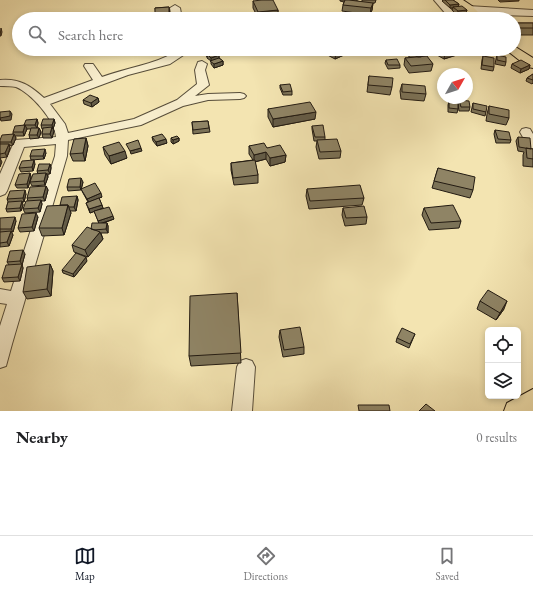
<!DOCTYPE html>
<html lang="en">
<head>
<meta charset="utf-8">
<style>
	:root { --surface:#fff; --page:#f6f6f6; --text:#202124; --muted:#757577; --line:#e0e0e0; --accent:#111827 }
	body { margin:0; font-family:"EB Garamond",serif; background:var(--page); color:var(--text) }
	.controls { position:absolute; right:12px; bottom:12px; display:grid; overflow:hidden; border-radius:6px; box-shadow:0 2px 6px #0003 }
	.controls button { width:36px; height:36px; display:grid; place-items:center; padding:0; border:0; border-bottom:1px solid var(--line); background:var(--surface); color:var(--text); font:20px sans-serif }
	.compass { position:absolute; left:437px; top:68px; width:36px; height:36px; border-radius:50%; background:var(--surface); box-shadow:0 2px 6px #0003; rotate:51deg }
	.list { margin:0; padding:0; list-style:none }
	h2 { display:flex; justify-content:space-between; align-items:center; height:52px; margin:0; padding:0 16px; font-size:17px }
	h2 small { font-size:13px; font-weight:400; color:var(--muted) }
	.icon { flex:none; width:22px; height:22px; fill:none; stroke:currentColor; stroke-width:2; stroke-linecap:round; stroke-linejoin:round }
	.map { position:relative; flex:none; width:533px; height:411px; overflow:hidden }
	.search { position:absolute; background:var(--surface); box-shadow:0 2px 6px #0003; left:12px; right:12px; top:12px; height:44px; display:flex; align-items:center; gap:10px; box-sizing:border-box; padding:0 14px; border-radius:22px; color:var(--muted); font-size:15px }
	.sheet { height:124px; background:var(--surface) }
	nav { display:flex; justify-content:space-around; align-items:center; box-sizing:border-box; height:56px; border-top:1px solid var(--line); background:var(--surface); font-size:11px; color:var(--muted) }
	nav a { display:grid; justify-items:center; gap:2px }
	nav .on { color:var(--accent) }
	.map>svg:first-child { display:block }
</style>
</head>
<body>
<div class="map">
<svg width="533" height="411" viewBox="0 0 533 411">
	<rect width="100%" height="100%" fill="#f3e4b1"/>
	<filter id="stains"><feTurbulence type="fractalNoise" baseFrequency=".005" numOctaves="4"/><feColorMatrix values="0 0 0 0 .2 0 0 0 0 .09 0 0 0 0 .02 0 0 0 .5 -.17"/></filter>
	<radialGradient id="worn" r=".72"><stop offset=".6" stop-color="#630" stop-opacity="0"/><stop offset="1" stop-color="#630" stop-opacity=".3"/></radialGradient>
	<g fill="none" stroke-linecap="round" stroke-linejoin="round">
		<g stroke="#574d3a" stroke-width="2">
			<path id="minor" d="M434,0H443L455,14L457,16L455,18L430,19L432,17L446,14Z
				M175,5L180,8L182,19H172L170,8Z
				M468,6L533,10V16L501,15L465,11L463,9L465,7Z
				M176,49H186L185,54L170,64L128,75L50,104L65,124L68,133L134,119L177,100L197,84L195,70L198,62L202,61L207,64L205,70L209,85L195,96L208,94L240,93L244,94L246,96L244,98L240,99L208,100L183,106L141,125L68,140L67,156L12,344L6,366L0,368V326L7,304L0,303V289L11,291L55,156L56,144L24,147L7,191L5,194L0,196V174L15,140L56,137C55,120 31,93 16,87C11,86 5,86 0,86V80C19,78 31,86 44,98L93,80L84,66L85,64H93L102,77C126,68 153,65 175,52Z
				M526,128L530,129L533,134V149L529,148L520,132L522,129Z
				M246,359L252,361L255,367L252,411H232L237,367L240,361Z"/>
		</g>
		<g stroke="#231b12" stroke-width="2">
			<path id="major" d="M449,0H463L472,6L485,19H472Z
				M514,46L533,58V68L528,67L505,49H514Z
				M533,389V411H504L507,403Z"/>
		</g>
		<use href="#minor" fill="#f7edcc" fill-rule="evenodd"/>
		<use href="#major" fill="#f3e4b1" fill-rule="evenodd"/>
	</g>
	<path fill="#7b7257" stroke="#231b12" d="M340,0H357V1L362,2V0H376L375,3H373L372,10L370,15L342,11L343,5L344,2L340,1Z
		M443,0H453L459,4L458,6L467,10L466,13L457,15L452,10L453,8H450L442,1Z
		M498,0H519V1L500,2Z
		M253,1L278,10V16L258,18L253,8Z
		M169,7L170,16L156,17L155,8Z
		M514,23H533V35H516L514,32Z
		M320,49H344V55L335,59L320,51Z
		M438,49H464L463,53L444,59L437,55Z
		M202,50L214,52L219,55V58L223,61V65L214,68L211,64V61L207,58V56L203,53Z
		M408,52L427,53L426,56L433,64L431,71L409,73L404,65L405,58H411L407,55Z
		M497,55L506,62L505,66L495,64L496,59Z
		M483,56L494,67L493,71L481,69L482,60Z
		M386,60L400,65V68L388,69L385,63Z
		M512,64L530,65L529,69L520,73L511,68Z
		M533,74V83L532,84L526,81L527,78Z
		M369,76L392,87L390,95L367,92Z
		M402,84L426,94L424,101L401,99L400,91Z
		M280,85L292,91V95H283L280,88Z
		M98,98L99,102L92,107L84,104L83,100Z
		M459,100L470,107L469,111H459L458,104V109L457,113L448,112V105L449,101L458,103Z
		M473,103L486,112L485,116L471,112Z
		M489,106L509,118L506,125L486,121L487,114Z
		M268,109L315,119L273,127L268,117Z
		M37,119L38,123L37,128H39L41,132L39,138L30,139L29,135L31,129H27L24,136H15L16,138L13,145L9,146L10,148L7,157L0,158V140L13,134V132L24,125Z
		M54,119L55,123L53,129L54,131L52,138H43L42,134L43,129H42L41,125Z
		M208,121L210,132L193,134L192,122Z
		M312,126L325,137V140L341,151L340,158L319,159L316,147L317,141H314L312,129Z
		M495,130L511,140L510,143H496L494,134Z
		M152,137L167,143L157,146L153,141Z
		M518,137L531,149H533V167L523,166V155L524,152L518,151L516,141Z
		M86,138L88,146L85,161H73L70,154Z
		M171,138H179V141L173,144L171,142Z
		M249,146L267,148L286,155L285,162L270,166L266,159L255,162L258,175V183L234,185L231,170V163L253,160L249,154Z
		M103,147L127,158L111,164L105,155Z
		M46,153L44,159L31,160L30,156Z
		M35,164L33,171L21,172L19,168Z
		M50,164L51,168L50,174H47L48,177L45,185L32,186L30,182L38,174L37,171Z
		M438,168L473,190L470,198L432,188Z
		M30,173L31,177L28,188H17L15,185Z
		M83,182L81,190L68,191L67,187Z
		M46,186L48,190L45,201H41L42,204L40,212L25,213L23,209L28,201L27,198Z
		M81,189L102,197L99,198L103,208L90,213L86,203L88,202L83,193Z
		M307,189L364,198L362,205L309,209L306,196Z
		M26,194L24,202H22L23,205L21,211L7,212L6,209L8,202L7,199Z
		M77,196L78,200L76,211H70L71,213L64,235L42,236L39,228L60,205Z
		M343,208L367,217L366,224L345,226L342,215Z
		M424,208L461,221L459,228L429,230L422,215Z
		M94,211L114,219L104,223H107L108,226V233H101L103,239L88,257L74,252L72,245L99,223Z
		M38,217L34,231L20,232L18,228Z
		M0,219L16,221L13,232H11L13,235L9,246L0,247Z
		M25,254L22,265L23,268L20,281L4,282L2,278L9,265L7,262Z
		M87,261L74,277L63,273L62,270Z
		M50,264L53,271L51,296L27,299L23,292Z
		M237,293L241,363L191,366L189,356Z
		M480,301L504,309L496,320L477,309Z
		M280,330L304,347V354L283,357L279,337Z
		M415,334L409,348L396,342L397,338Z"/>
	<path fill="#645c47" stroke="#231b12" d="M373,3L372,10L370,15L371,8Z
		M459,4L458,8L453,7V8H450V5Z
		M278,10V16L258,18V12Z
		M467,10L466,13L457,15L458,11Z
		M1,28L2,32L1,36H0Z
		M343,49H344V55L335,59L336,52Z
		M457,49H464L463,53L444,59L445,52Z
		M214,51V54H207V57L206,53Z
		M219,55V59L211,61V58Z
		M223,61V65L214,68V64Z
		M530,65L529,69L520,73L521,69Z
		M98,98L99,102L92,107L91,103Z
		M10,111L12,114L11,120L1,121L0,118Z
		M316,112L315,119L273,127V119Z
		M37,119L38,123L37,128L35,125Z
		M54,119L55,123L53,129L52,125Z
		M25,125L27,129L24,136L23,132Z
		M52,127L54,131L52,138L50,134Z
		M39,128L41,132L39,138L37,135Z
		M14,134L16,138L13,145L11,142Z
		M86,138L88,146L85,161L83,153Z
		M179,138V141L173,144V140Z
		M166,139L167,143L157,146L156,142Z
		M9,144L10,148L7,157L5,153Z
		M141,148L142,151L131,154L130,151Z
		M45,149L46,153L44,159L43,156Z
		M125,151L127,158L111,164L109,156Z
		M266,152V159L254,162V155Z
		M286,155L285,162L270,166V158Z
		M0,158L2,162L0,167Z
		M34,160L35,164L33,171L32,167Z
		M50,164L51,168L50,174L48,170Z
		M30,173L31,177L28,188L27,184Z
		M46,173L48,177L45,185L44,181Z
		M81,178L83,182L81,190L80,187Z
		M46,186L48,190L45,201L43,197Z
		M25,190L26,194L24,202L23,198Z
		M101,193L102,197L89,202L87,199Z
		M77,196L78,200L76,211L74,207Z
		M41,200L42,204L40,212L38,208Z
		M22,201L23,205L21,211L20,208Z
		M68,205L71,213L64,235L62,228Z
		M102,205L103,208L90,213L89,209Z
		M36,213L38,217L34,231L32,227Z
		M113,216L114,219L99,224L98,221Z
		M15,217L16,221L13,232L11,229Z
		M107,223L108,226V233L106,229Z
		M11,231L13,235L9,246L7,242Z
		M100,232L103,239L88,257L85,250Z
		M23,250L25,254L22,265L20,261Z
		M86,257L87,261L74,277L73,274Z
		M22,264L23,268L20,281L18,277Z
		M50,264L53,271L51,296L47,289Z
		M507,301L504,309L496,320L500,313Z"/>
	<path fill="#8f8465" stroke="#231b12" d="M262,0H273L278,10L258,12L253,1Z
		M345,0H349L373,3L371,8L343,5Z
		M445,0H453L459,4L450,5Z
		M462,6L467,10L458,11L453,7Z
		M169,7V13L155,14V8Z
		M514,23H533V28H518Z
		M204,49H212L214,51L206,53L202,50Z
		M330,49H343L336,52Z
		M413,49H418L427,53L421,57H418L408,52Z
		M441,49H457L445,52Z
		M215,52L219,55L211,58L207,54Z
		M497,55L506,57V62L497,60Z
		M427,56L433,64L411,66L405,58Z
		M483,56L494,58V67L482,65Z
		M219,58L223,61L214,64L210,61Z
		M397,59L400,65H388L386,60Z
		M521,60L530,65L521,69L512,64Z
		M533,74V80L527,78Z
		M369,76L393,78L392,87L368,85Z
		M290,84L292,91L283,92L280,85Z
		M402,84L425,86L426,94L402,92Z
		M90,95L98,98L91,103L83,100Z
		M459,100L469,101L470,107H461Z
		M449,101L458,102V109L449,108Z
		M310,102L316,112L273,119L268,109Z
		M473,103L487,106L486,112L473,109Z
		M489,106L509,110V118L489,114Z
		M10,111V116L0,118V112Z
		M37,119L35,125H24L26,120Z
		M43,119H54L52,125H41Z
		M208,121L209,128L193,130L192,122Z
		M25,125L23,132H13L15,126Z
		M323,125L325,137H315L312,126Z
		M52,127L50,134H42L43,128Z
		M31,128H39L37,135H29Z
		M495,130L509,132L511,140L498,139Z
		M14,134L11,142H0V140L2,135Z
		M162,134L166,139L156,142L152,137Z
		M177,136L179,138L173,140L171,138Z
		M518,137L530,138L531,149L519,147Z
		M86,138L83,153L70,154L74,139Z
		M337,139L341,151L320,152L317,140Z
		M138,140L141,148L130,151L126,144Z
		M119,142L125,151L109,156L103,147Z
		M264,143L267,148L280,145L286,155L270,158L266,152L254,155L249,146Z
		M0,144H9L5,153L0,154Z
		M526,148L533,149V159L527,158Z
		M45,149L43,156H30L32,150Z
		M34,160L32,167L19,168L22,161Z
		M255,160L258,175L233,178L231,163Z
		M39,164H50L48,170L37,171Z
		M438,168L475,177L473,190L434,181Z
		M30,173L27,184L15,185L19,174Z
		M46,173L44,181L30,182L33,174Z
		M81,178L80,187H67L69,179Z
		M95,183L101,193L87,199L81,189Z
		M360,185L364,198L310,201L307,189Z
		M46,186L43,197L27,198L30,187Z
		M25,190L23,198L7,199L10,191Z
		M77,196L74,207H69L68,205H60L62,197Z
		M99,198L102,205L89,209L86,203Z
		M41,200L38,208L23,209L26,201Z
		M22,201L20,208L6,209L8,202Z
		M68,205L62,228H39L47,206Z
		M453,205L461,221L431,223L424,208Z
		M364,206L367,217L346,218L343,208Z
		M109,207L113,216L98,221L94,211Z
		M36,213L32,227L18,228L22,214Z
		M15,217L11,229H0V218Z
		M92,223H107L106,229L94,230L91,229Z
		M87,227L100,232L85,250L72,245Z
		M11,231L7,242L0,243V232Z
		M23,250L20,261L7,262L10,251Z
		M76,253L86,257L73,274L62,270Z
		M22,264L18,277L2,278L6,265Z
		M50,264L47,289L23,292L27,267Z
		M488,290L507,301L500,313L480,301Z
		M237,293L241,353L189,356L190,296Z
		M300,327L304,347L284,350L280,330Z
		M402,328L415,334L410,344L397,338Z
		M426,404L435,411H419Z
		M358,405H389L390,411H359Z"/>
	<rect width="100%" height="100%" filter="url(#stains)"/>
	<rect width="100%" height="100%" fill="url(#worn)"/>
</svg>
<div class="controls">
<button><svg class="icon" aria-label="locate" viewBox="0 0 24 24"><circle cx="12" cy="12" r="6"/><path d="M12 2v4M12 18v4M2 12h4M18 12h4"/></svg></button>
<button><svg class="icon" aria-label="layers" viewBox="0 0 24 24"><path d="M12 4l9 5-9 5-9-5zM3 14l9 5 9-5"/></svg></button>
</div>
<svg class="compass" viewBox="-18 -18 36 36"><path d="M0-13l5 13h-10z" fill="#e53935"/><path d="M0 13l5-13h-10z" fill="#757577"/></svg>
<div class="search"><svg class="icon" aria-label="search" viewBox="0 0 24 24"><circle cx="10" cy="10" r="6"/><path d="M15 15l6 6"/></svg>Search here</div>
</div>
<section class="sheet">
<h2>Nearby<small>0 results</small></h2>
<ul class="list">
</ul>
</section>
<nav>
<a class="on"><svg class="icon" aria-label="map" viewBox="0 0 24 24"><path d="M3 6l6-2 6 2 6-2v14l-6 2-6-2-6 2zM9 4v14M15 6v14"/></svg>Map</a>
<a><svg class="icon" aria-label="directions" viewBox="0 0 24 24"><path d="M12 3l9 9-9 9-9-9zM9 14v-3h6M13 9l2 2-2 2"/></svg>Directions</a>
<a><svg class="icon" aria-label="saved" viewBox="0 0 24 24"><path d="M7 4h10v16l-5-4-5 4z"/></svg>Saved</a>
</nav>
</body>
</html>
